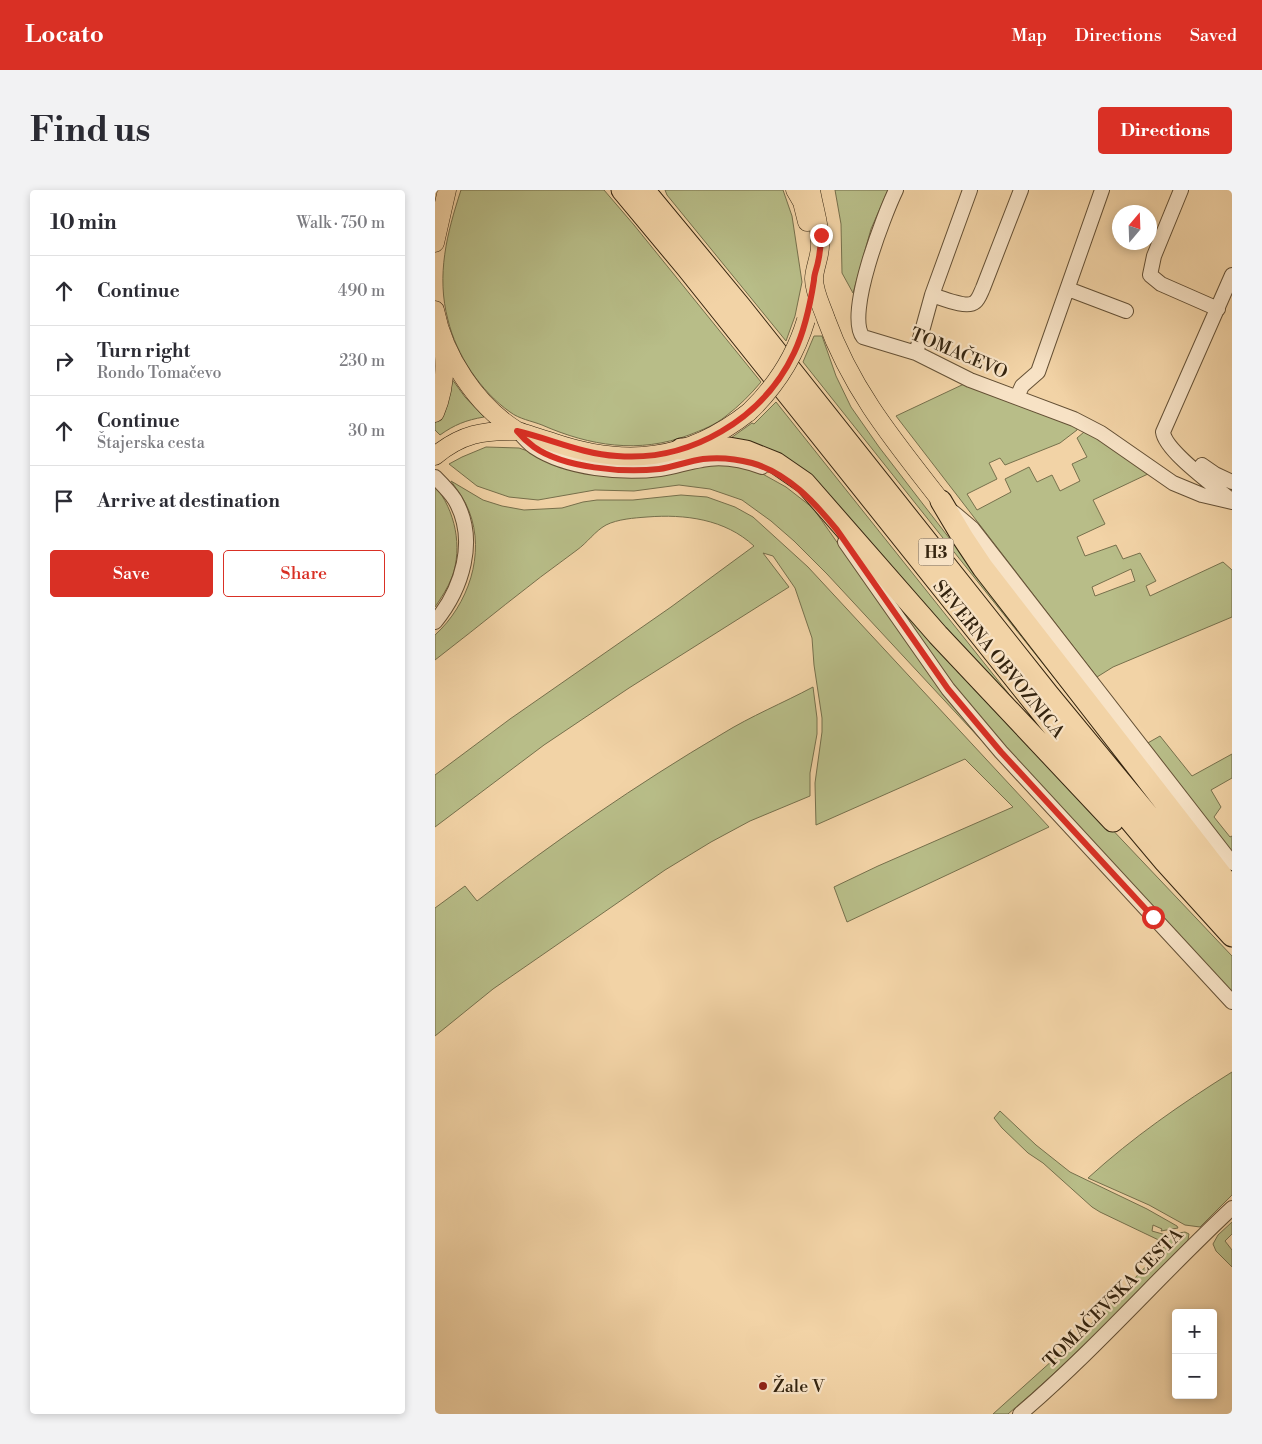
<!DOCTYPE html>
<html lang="en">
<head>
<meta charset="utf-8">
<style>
	:root { --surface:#fff; --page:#f2f2f3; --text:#2b2b33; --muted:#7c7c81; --line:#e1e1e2; --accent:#d93025 }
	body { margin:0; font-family:"Libre Bodoni",serif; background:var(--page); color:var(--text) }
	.controls { position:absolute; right:15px; bottom:15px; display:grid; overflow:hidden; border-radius:5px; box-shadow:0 2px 8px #0003 }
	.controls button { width:45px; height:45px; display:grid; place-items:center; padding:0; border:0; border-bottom:1px solid var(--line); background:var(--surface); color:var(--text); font:25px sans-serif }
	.compass { position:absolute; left:677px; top:15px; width:45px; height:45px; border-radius:50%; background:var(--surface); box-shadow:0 2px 8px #0003; rotate:19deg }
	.stop { position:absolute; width:15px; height:15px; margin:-11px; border:4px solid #d93025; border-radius:50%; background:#fff }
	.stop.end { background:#d93025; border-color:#fff; box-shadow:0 1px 5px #0008 }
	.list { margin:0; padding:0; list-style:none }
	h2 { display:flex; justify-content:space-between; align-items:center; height:65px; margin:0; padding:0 20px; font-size:21px }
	h2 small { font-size:16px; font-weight:400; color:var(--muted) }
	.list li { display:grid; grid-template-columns:32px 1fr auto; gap:15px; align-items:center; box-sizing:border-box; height:70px; padding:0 20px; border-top:1px solid var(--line) }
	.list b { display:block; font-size:19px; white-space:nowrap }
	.list p { margin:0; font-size:16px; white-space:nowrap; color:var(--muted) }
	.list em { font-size:16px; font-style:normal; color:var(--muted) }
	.actions { display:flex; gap:10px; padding:15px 20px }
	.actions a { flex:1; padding:11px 0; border:1px solid var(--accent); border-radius:5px; text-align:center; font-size:18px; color:var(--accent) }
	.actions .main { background:var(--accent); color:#fff }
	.icon { flex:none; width:28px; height:28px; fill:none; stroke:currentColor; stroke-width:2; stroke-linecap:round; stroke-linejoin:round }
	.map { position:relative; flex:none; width:797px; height:1224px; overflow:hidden; border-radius:5px }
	header { display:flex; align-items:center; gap:30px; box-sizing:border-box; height:70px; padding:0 25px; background:var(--accent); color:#fff }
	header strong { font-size:24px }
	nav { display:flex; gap:28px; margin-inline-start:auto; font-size:18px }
	.intro { display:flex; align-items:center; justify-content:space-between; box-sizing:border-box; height:120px; padding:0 30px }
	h1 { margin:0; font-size:35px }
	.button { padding:12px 22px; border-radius:5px; background:var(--accent); color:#fff; font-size:18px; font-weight:700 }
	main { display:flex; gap:30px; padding:0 30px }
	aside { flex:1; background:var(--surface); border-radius:5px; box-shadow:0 2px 8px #0003 }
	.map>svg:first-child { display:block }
</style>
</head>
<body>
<header>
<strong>Locato</strong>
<nav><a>Map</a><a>Directions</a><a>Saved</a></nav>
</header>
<div class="intro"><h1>Find us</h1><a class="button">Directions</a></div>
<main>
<aside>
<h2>10 min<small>Walk · 750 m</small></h2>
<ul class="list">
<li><svg class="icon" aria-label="ahead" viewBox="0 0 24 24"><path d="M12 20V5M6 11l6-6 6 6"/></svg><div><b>Continue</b></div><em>490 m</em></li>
<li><svg class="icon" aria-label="right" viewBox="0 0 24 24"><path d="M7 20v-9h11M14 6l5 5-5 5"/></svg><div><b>Turn right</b><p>Rondo Tomačevo</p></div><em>230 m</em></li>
<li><svg class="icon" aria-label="ahead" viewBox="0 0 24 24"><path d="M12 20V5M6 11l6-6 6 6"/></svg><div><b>Continue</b><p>Štajerska cesta</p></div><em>30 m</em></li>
<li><svg class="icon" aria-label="arrive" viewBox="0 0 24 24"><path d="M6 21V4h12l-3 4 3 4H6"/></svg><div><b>Arrive at destination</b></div></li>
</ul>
<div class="actions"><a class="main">Save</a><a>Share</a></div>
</aside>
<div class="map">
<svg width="797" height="1224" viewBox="0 0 797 1224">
	<rect width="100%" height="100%" fill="#f2d3a6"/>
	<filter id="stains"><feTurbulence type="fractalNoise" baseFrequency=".004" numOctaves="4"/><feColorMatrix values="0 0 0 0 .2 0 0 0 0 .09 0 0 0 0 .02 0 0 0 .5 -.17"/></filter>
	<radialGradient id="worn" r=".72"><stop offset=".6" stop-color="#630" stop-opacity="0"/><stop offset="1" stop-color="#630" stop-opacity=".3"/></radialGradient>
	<path fill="#b8bd88" stroke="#76704c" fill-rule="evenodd" d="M26,0H169L199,35L326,192C316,204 304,216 291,226C280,235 267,240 254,245C204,264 155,256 107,235C97,231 84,229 75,222C46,202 21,164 13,130C1,85 12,43 26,0Z
		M230,0H348L357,26L367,92L360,126L351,151L232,5Z
		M400,0H453L436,39L418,103L407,83L406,34Z
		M379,146H387L401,186L416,217L444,257L706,597L368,172Z
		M14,185L30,207L49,227C31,230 19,235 5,245L0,240V233L6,223Z
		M529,194L643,236L642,240L625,253L570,275L565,268L554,273L562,289L532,304L542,320L576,302L570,289L594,277L602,292L617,285L625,301L645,291L637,274L652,267L642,248L649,242H653L715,283L658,310L670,334L642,347L650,366L681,355L688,369L705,363L721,391L711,396L715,406L788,372L797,380V427L678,477L662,487L461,226ZM696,379L700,391L660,406L657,397Z
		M341,212L601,538L389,306L293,250L317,233L319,234Z
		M51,257L84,258L136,276L297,274L324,282L351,297L378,318L486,472L561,566L392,384L359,351L336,331L307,310L275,299L244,295L199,301L160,300L103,310L74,307L42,296L14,274L27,267Z
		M16,291L48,310L67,316L89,320L127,318L148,312L162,310H198L246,305L272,307L300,317L318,327L373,377L614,637L412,732L399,697L443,676L578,617L530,569L381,635L380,593L387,542V528L379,475L377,448L360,398L338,366L328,363L354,397L194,498L109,555L0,637V585L75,529L236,417L319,356C290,329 250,324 212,327C199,328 183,329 171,335C160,341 152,353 142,360C93,395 47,434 0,470V445C33,415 51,364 34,321C30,310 23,301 16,291Z
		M0,296C20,320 28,357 17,387C13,398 6,408 0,417Z
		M451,396L527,481L797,766V802C742,743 687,684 632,624C566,553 499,482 451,396Z
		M378,497L382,528V544L375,583V606L315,631L276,652L230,680L58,799L0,846V718L30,696L42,711C120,651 202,594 287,544C316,526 348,513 378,497Z
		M725,546L757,586L797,564V588L776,600L786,617L779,627L795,647L797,646V665L711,554Z
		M797,882V1005L765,1037L750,1035L714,1015L653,988C698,947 746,914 797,882Z
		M565,921L601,955L635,982L712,1019L742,1036L743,1038L726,1041L727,1039L718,1035L717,1041L731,1045L750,1042L754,1044L753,1050C695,1109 637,1170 573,1224H558L649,1142L732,1054L665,1022L657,1017L608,973L593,963L567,938L559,928Z
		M797,1032V1044L790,1051L797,1060V1077L781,1061L778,1054L783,1045Z"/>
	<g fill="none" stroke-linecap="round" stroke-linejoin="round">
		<g stroke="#645035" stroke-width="16">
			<path id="minor" d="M461,0C449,25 410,125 428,147L481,163L535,190L639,229L666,243L738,293L767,305L797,312
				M746,0L719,66L715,85L726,94L783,119
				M797,85L728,242C730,261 781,297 797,311
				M633,99L691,121
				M497,105C507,108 532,119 540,112C544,109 546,102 548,98L586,0
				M481,163L497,105L535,0
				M582,207L587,196L603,182L667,0
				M83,241C88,247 93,253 99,257C132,279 188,284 225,279C239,277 253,272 267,270C286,266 308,270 327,277
				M767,275L780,284L797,292
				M0,287C7,294 15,302 20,310C43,350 27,399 0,432
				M518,322L537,338L797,673
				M410,352L513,499L566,562L797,812
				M585,1224C660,1160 725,1085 797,1018"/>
		</g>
		<g stroke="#34240f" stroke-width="19">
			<path id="major" d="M360,0L367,12L372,32
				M376,0C379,19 386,37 385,56C385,67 379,79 379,89C379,102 387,117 391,129C417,201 460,252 506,311
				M0,53L12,0
				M0,120C9,166 41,215 81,240C87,243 109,249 117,252C190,277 252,271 314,222
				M0,223C9,202 11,179 8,156
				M0,266C26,244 49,240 82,241"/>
		</g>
		<g stroke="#34240f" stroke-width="23">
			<path id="highway" d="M187,0L252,78L656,584L730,672L797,746
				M209,0L305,116L613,504L727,642L797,720
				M246,259L294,258L311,261L341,273L370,293L503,445L678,631
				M506,311L528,348L548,378L797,699"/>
		</g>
		<use href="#minor" stroke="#f7e2c5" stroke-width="14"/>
		<use href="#major" stroke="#f2d3a6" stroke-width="18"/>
		<use href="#highway" stroke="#f2d3a6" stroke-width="21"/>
		<g stroke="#34240f" stroke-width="19" stroke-linecap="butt">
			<path id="major-bridge" d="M314,222C341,196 360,167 371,130"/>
		</g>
		<use href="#major-bridge" stroke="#f2d3a6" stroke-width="18"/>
	</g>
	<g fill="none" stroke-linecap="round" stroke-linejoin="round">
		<path stroke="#d93025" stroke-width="6" d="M386,45C386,54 385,63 383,72C382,78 379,84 379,90C375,116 370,140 359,163C328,229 255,272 182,266C147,264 116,249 82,241C87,247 92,252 99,257C129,278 188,283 224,279C239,277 253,271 268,269C284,267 302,269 317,273C353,283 380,313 402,340L513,499L566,562L718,727"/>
	</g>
	<circle fill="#8f2418" stroke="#f7e2c5" stroke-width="2" cx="328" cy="1196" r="5"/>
	<g text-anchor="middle" stroke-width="4.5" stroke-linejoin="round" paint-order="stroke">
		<rect fill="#f7e2c5" stroke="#6e5d46" stroke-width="1" x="483.5" y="348.5" width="35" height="27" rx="4"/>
		<g font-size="16" font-weight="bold" fill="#34240f">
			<text x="501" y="368">H3</text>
		</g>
		<g font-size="18" fill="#34240f" stroke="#f7e2c5">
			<text transform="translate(524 163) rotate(23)" y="6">TOMAČEVO</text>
			<text transform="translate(564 469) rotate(51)" y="6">SEVERNA OBVOZNICA</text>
			<text transform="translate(678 1108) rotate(-45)" y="6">TOMAČEVSKA CESTA</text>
		</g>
		<g font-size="18" fill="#34240f" stroke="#f7e2c5" text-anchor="start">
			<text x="338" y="1202">Žale V</text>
		</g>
	</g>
	<rect width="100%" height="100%" filter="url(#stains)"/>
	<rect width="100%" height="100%" fill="url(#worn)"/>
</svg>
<div class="controls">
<button>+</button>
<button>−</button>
</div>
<svg class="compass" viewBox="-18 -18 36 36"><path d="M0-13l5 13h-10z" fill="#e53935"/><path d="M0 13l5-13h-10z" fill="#7c7c81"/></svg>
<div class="stop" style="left:718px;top:727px"></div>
<div class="stop end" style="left:386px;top:45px"></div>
</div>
</main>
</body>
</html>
